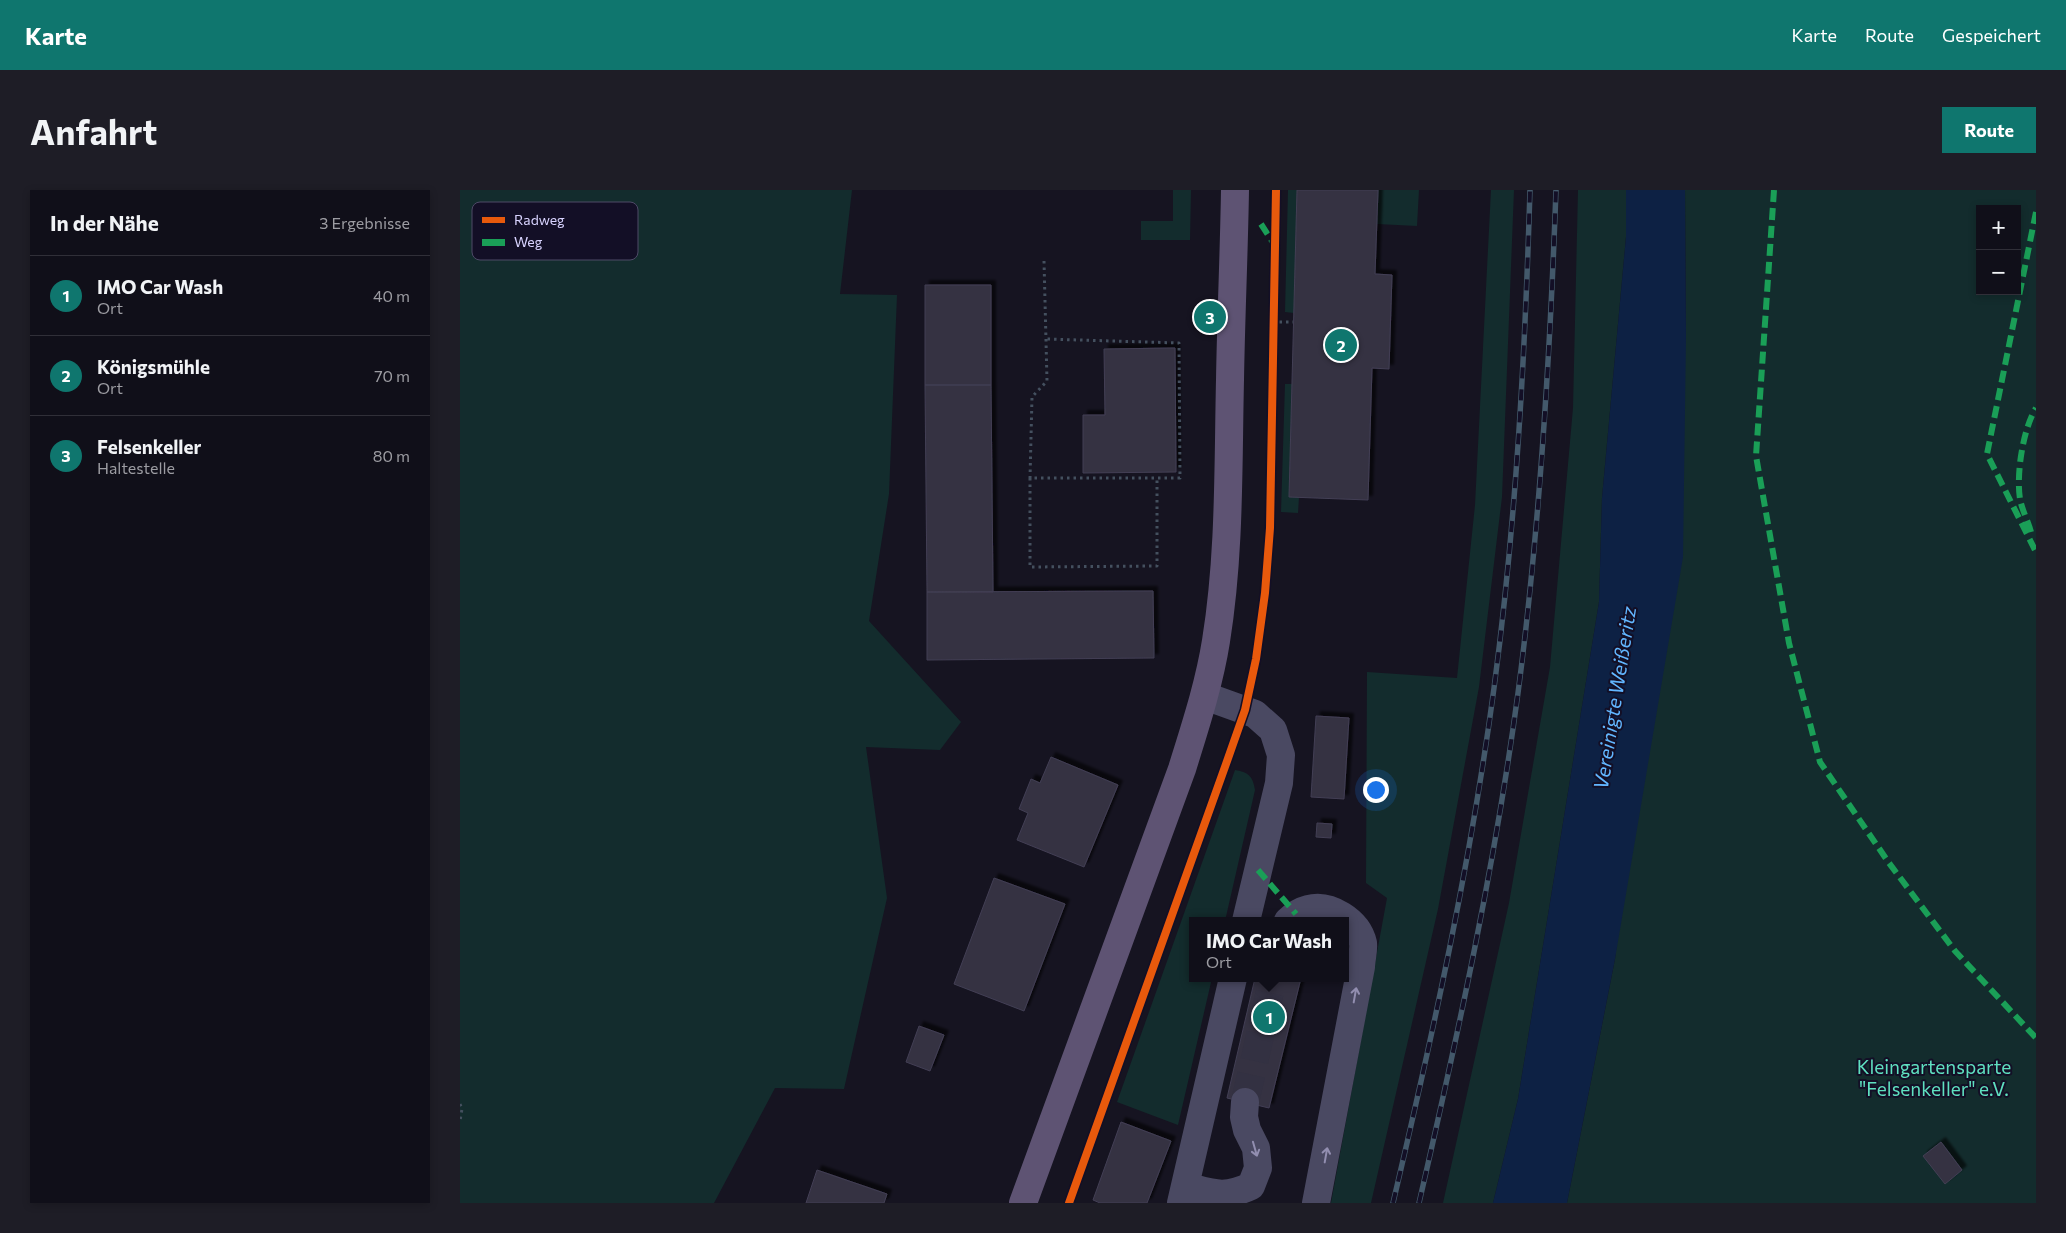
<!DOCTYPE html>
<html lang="de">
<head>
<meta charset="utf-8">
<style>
	:root { --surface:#100f19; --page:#1e1d26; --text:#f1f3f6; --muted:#9c9ca2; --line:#302f38; --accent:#0f766e }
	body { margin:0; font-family:Commissioner,sans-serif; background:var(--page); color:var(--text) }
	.controls { position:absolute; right:15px; top:15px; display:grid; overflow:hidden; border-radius:0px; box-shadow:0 2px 8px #0003 }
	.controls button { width:45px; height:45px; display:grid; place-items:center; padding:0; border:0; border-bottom:1px solid var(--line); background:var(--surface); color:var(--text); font:25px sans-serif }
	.you { position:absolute; left:915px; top:599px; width:18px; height:18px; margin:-12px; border:4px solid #fff; border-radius:50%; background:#1a73e8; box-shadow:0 0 0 8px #1a73e833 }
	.badge { display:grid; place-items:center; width:32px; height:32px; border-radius:50%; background:var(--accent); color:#fff; font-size:16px; font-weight:700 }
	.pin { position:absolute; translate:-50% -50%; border:2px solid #fff; box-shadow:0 1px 5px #0006 }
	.popup { position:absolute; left:729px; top:727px; width:160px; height:65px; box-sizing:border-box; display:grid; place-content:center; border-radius:0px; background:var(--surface); filter:drop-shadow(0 1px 4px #0005); font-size:16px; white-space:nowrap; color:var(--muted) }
	.popup b { font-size:19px; color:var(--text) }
	.popup::after { content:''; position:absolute; left:50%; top:100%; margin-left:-10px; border:10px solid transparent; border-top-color:var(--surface) }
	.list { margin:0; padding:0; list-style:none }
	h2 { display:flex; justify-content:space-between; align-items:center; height:65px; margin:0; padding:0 20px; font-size:21px }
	h2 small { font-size:16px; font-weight:400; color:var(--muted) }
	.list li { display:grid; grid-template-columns:32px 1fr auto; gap:15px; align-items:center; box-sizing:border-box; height:80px; padding:0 20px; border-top:1px solid var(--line) }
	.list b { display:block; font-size:19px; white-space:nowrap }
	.list p { margin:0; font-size:16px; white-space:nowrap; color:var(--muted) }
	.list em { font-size:16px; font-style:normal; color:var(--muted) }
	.map { position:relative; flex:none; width:1576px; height:1013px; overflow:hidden; border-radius:0px }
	header { display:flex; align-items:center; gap:30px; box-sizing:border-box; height:70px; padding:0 25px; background:var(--accent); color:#fff }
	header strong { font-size:24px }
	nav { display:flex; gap:28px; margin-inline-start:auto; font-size:18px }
	.intro { display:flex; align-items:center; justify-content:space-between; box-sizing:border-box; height:120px; padding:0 30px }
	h1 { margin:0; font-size:35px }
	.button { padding:12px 22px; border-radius:0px; background:var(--accent); color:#fff; font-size:18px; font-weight:700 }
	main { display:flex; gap:30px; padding:0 30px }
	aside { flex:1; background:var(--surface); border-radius:0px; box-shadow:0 2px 8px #0003 }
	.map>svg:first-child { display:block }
</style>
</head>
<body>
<header>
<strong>Karte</strong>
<nav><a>Karte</a><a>Route</a><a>Gespeichert</a></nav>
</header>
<div class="intro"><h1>Anfahrt</h1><a class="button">Route</a></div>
<main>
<aside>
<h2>In der Nähe<small>3 Ergebnisse</small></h2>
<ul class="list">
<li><span class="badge">1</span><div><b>IMO Car Wash</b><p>Ort</p></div><em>40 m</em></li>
<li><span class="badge">2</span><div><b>Königsmühle</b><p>Ort</p></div><em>70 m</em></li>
<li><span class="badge">3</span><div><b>Felsenkeller</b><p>Haltestelle</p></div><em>80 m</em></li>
</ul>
</aside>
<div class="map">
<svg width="1576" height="1013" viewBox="0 0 1576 1013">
	<defs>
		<filter id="shadow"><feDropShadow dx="4.5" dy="-4.5" stdDeviation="1" flood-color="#0009"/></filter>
	</defs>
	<rect width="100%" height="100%" fill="#161421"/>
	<path fill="#132c2d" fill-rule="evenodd" d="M0,0H392L380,104L437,105L429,304L409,431L501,532L480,560L406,557L427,708L384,899L315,898L254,1013H0Z
		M713,0H731L730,50H681V31H713Z
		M828,0H837L834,123L825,122Z
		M918,0H959L957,36L917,34Z
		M1031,0H1054L1042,307L1019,497L978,719L911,1013H871L927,708L906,693L907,482L997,488L1015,315Z
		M1118,0H1166V47L1142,308L1139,412L1058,909L1033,1013H983L1049,713L1090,477L1113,218Z
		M1225,0H1576V1013H1107L1155,769L1226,146ZM1520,19H1557V101H1520Z
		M825,194H832L829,307H839L838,323L821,322Z
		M775,580C788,582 793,586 795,600L765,731H733V788H752L718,935L657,912Z"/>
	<path fill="#0d2144" d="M1166,0H1225L1226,146L1223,367L1155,769L1107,1013H1033L1058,909L1139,412L1142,308L1166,47Z"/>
	<path fill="#343243" stroke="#433f54" filter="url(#shadow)" d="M837,0H918L915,84L932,85L929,179L912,178L908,310L829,307Z
		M465,95H531V195H465Z
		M715,158L716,282L623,283V225H645L644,159Z
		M465,195H531L533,402H467Z
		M693,401L694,468L467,470V402Z
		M856,526L889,528L884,609L851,607Z
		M591,567L658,595L624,677L557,650L568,623L559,619L571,589L580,593Z
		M857,633L872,634L871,648L856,647Z
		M534,688L605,714L564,821L494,794Z
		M795,788H841L809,918L767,908Z
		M459,836L484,845L470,881L446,872Z
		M661,932L711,951L687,1013H640L633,1010Z
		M1481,952L1502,980L1485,994L1463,966Z
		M357,980L427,1004L424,1013H346Z"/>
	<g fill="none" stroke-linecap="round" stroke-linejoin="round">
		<path stroke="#333142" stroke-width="28" stroke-dasharray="28 14" stroke-linecap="butt" d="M785,912L813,788"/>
		<path stroke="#44505f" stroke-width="3" stroke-dasharray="2.5 4" stroke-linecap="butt" d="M584,71L587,191L572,207L570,288H720L719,153L586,149
			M813,132H833
			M570,288V377L697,376V288
			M0,914L2,919L0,931"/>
		<path stroke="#4a4962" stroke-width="28" d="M745,506L795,524L813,540L821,565L819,593L786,731
			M828,731C834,725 840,721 848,719C870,713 898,731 903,753C904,761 901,770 901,777L856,1013
			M725,996C753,1003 763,1009 791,996L798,978L796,958L787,940L784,927L785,912
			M721,1013L773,788"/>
		<path stroke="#5e5373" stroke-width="28" d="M563,1013L722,579C735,537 749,495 756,451C770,364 768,277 770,190C771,127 774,63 775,0"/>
		<g stroke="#43596b" stroke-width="5.5">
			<path id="rail" d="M933,1013C973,843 1011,671 1034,498C1056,333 1065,166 1070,0
				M959,1013C998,844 1035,675 1058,503C1080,336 1090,168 1096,0"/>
		</g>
		<use href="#rail" stroke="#130f26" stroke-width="4" stroke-dasharray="11" stroke-linecap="butt"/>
		<path stroke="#1a9f57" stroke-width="6" stroke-dasharray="12 6" stroke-linecap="butt" d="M1314,0L1296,266L1329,453L1360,572L1429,673L1495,761L1576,848
			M1576,22L1527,264L1576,362
			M801,34L814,54
			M1571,342C1568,331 1562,320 1560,309C1556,284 1563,239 1576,218
			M798,680L836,724"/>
		<g stroke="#130f26" stroke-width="11">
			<path id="cycleway" d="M609,1013L766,574L785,520L796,469L805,403L810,338L816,0"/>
		</g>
		<use href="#cycleway" stroke="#e8590c" stroke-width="8"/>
	</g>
	<defs><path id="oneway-shaft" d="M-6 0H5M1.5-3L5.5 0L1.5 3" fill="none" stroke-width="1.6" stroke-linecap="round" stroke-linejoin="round" transform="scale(1.25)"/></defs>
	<g stroke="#928eb0">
		<use href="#oneway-shaft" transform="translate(895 805) rotate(-80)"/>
		<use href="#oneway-shaft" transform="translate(795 959) rotate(74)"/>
		<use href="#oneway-shaft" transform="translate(866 965) rotate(-80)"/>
	</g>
	<g text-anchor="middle" stroke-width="4" stroke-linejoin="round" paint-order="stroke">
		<g font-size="19" fill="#5fe0c0" stroke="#130f26">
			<text x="1474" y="884">Kleingartensparte<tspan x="1474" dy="22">"Felsenkeller" e.V.</tspan></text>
		</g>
		<g font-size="20" font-style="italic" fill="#62b6ff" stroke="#130f26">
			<text transform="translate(1155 508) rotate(-81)" y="7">Vereinigte Weißeritz</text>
		</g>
	</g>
	<rect x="12" y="12" width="166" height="58" rx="8" fill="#130f26" stroke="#4e4a67" stroke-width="1"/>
	<rect x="22" y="27" width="23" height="6" fill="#e8590c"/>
	<rect x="22" y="49" width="23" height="7" fill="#1a9f57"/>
	<g font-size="14" fill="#d9d4ff">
		<text x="54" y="35">Radweg</text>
		<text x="54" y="57">Weg</text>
	</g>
</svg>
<div class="controls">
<button>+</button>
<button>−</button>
</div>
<div class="you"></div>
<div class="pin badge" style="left:809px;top:827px">1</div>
<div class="popup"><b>IMO Car Wash</b>Ort</div>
<div class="pin badge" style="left:881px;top:155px">2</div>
<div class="pin badge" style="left:750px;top:127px">3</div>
</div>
</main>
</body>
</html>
